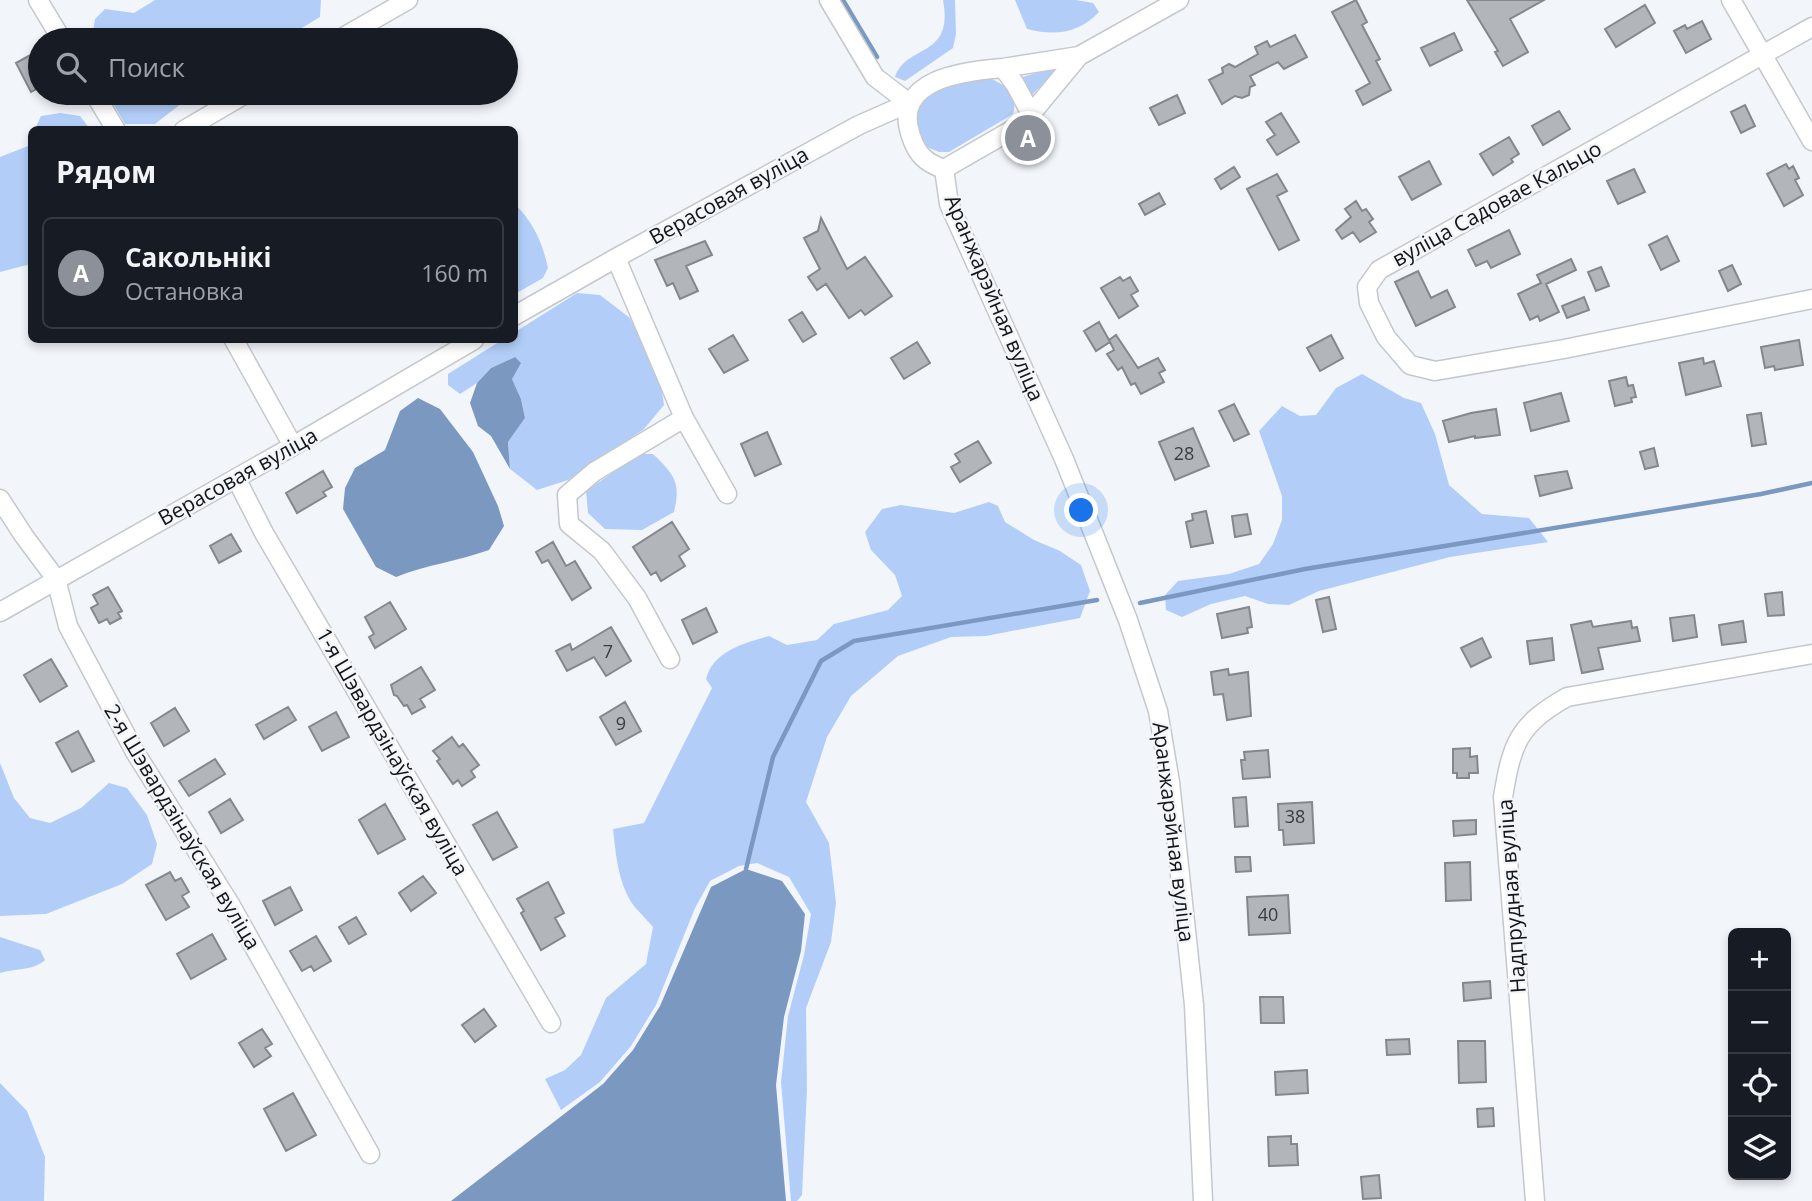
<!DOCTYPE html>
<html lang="ru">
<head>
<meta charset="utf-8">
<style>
	:root { --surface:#171b24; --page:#242831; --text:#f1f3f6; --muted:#9ea1a6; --line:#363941; --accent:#8c9099 }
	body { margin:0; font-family:"Open Sans",sans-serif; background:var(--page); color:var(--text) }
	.controls { position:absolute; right:21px; bottom:21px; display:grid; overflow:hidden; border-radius:10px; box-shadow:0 4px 10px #0003 }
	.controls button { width:63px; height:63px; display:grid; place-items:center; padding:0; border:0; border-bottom:2px solid var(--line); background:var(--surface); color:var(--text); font:35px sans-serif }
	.you { position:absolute; left:1082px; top:511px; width:24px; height:24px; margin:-18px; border:5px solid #fff; border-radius:50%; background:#1a73e8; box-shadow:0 0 0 10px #1a73e833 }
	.badge { display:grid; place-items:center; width:46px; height:46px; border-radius:50%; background:var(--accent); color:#fff; font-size:23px; font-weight:700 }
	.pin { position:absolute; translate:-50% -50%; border:4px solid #fff; box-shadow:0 2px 7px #0006 }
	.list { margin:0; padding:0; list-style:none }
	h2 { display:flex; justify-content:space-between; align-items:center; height:91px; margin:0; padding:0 28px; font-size:30px }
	h2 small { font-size:23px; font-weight:400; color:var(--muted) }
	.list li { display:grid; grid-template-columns:46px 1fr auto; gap:21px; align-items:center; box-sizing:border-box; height:112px; margin:0 14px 14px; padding:0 14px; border:2px solid var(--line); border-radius:10px }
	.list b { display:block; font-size:26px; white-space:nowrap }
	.list p { margin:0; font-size:23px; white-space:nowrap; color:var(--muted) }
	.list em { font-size:23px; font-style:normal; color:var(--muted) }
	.icon { flex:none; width:38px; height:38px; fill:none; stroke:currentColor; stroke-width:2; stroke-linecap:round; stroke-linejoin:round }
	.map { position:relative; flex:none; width:1812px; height:1201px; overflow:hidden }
	.search { position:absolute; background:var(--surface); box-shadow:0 4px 10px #0003; left:28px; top:28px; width:490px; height:77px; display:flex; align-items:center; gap:18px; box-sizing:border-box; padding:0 24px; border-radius:38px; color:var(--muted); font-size:26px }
	.panel { position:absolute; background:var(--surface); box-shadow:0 4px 10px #0003; left:28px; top:126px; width:490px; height:217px; border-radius:10px }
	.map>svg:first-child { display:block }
</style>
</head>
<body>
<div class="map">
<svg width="1812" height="1201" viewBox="0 0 1812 1201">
	<rect width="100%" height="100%" fill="#f2f6fb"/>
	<path fill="#b2cef8" d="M155,0H321L320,17L282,40H96L92,37L95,19L105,9L134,13Z
		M943,0H955L956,34L953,48L905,81L895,77C907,43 954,59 943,0Z
		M1015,0H1076L1093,3L1099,12C1078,34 1055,36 1027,29Z
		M1059,67L1032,95L1022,77Z
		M989,78C1005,84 1019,95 1013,114L949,152H939L927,147C923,139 916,130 915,121C908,89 968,80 989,78Z
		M107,93H195L155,124H125Z
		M60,113L80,116L90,129H35L41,116Z
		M31,138V264L0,272V157L28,146Z
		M515,204C534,224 542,241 548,268L543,278L515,294Z
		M577,293L600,295L630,318L660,379L664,405L644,429L568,480L537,490L510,469L508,442L525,418L521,399L512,379L515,357L491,368L477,383L460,394L448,385V374L502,340H514L515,332Z
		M1362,374L1404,398L1421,403L1435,434L1449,485L1482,514L1529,518L1548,542L1450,557L1319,591L1289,605L1268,604L1245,596L1211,604L1182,617L1166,610L1165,595L1178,581L1229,574L1259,564L1273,544L1282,520V496L1259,431L1282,406L1300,416L1316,415L1336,388Z
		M640,454H653C675,475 681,483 674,512L642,530L605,529L588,513L586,491Z
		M989,502L998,506L1005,522L1034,540L1060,551L1081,565L1090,591L1080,618L986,636L951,637L898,656L851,696L827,737L806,802L829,843L836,903L831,942L806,1008L807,1089L802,1195L797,1201H791L781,1082L788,1016L804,955L811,914L789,877L757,863L739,866L710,881L695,908L656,1005L631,1046L600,1082L561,1110L545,1079L565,1070L581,1055L606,998L646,964L653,927C647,920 640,913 634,906C618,884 616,855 613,829L644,823L712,688L706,679C713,651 744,643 769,636L787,645L817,640L834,624L888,610L902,596L895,575L871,550L865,532L882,509L901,505L954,513Z
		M0,763L14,798L30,818L50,823L81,808L109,783L127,788L147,815L157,844L152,864L122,884L46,914L0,916Z
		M0,937L40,950L45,960C33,971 16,968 0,973Z
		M0,1083L27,1111L45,1157L44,1201H0Z"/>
	<path fill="#7b98c1" d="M515,357L521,363L512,379L521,399L525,418L508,442L510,469L491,436L478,426L470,403L477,383L491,368Z
		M418,398L440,409L473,452L498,506L504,526L489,550C458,561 426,565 396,577L376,567L343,509L345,488L355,468L385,450L400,411Z
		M746,869L782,881L805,914L801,951L784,1017L776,1085L786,1201H451L603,1084L633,1050L660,1006L711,887Z"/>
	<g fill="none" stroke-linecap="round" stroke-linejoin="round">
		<path stroke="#7b98c1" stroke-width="4.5" d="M843,0L877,57
			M1140,603L1305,569L1761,494L1812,483
			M746,869L773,757L821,661L854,641L1097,600"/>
	</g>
	<path fill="#b2b6bb" stroke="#84878d" stroke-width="2" d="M1356,0L1367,22L1362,25L1380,59L1376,61L1391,90L1363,105L1356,91L1370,83L1332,12Z
		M1467,0H1544L1510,19L1528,52L1503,66L1495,52L1498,51Z
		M1645,5L1655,23L1616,47L1605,29Z
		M1702,21L1711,39L1686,53L1674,31L1685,25L1687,29Z
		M1454,33L1462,50L1430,66L1421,48Z
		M1295,35L1307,57L1284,69L1278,62L1250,76L1255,85L1250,87L1249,95L1242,98L1235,96L1222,104L1209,80L1223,73L1222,68L1229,64L1235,67L1258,54L1255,47L1267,41L1270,47Z
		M36,52L40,60V87L31,92L16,63Z
		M1177,95L1185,113L1159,125L1150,108Z
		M1745,105L1755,126L1741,133L1731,112Z
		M1559,111L1570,129L1543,145L1532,126Z
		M1281,113L1299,142L1277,155L1267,140L1275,135L1266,122Z
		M1509,137L1519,154L1511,159L1513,162L1493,175L1480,154Z
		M1429,161L1441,184L1412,200L1399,177Z
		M1786,164L1789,169L1793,166L1799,178L1795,180L1803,195L1784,206L1767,174Z
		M1234,167L1240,177L1221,189L1215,179Z
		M1634,169L1645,192L1618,204L1607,181Z
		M1277,174L1287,191L1277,196L1299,240L1279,250L1247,189Z
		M1159,193L1165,204L1145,215L1139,204Z
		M1356,201L1362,211L1366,209L1373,219L1369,222L1376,232L1360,242L1353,232L1342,239L1336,230L1351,217L1345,209Z
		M821,218L847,269L865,257L892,296L865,315L861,310L849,318L826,284L817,290L808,277L820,269L804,238L818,231Z
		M1509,230L1520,254L1491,268L1487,261L1476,266L1468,250Z
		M1667,236L1679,261L1661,270L1649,245Z
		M705,241L712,255L686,266L698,291L680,299L673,283L667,286L655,260Z
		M1571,259L1576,270L1546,284L1559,312L1540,321L1538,316L1530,320L1518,294L1541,283L1537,275Z
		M1732,265L1741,284L1728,291L1719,271Z
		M1601,267L1609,286L1596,291L1588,272Z
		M1418,271L1431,298L1447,290L1455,307L1416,326L1395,282Z
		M1120,277L1123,281L1130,277L1138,291L1131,295L1138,306L1119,318L1101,288Z
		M1584,297L1589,310L1567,318L1562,306Z
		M802,312L816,334L803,342L789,320Z
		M1099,322L1109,340L1116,335L1138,368L1158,358L1165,370L1159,373L1164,382L1141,394L1135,383L1131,385L1122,367L1118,370L1107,354L1114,350L1110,342L1096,351L1084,331Z
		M733,335L748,360L724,373L709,349Z
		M1331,335L1343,358L1320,371L1307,348Z
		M1799,340L1803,365L1775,370L1774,366L1765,368L1761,347Z
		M917,342L930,363L904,379L891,358Z
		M1703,358L1704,364L1714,361L1721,386L1686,395L1679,363Z
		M1626,377L1628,386L1633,385L1636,397L1631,398L1632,402L1615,406L1609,381Z
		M1561,393L1569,421L1531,431L1524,403Z
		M1234,404L1249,434L1234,441L1219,411Z
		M1496,409L1500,435L1475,438V436L1449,442L1443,421L1471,413Z
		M1761,413L1766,444L1752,446L1747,415Z
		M1193,428L1209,466L1175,480L1159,442Z
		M767,432L781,464L755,476L741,444Z
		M978,441L991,463L960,482L951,467L960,462L955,454Z
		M1654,448L1658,466L1645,469L1640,452Z
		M323,471L332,487L323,492L326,496L297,513L286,493Z
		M1567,471L1572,488L1540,496L1535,476Z
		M1206,511L1213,543L1191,547L1186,522L1193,520L1192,514Z
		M1247,514L1251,534L1235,537L1232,516Z
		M672,522L689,549L679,556L685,566L661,581L656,572L651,575L633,547Z
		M231,534L241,551L219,563L210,546Z
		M553,542L566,566L575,561L591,588L572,600L548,560L542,563L536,552Z
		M108,587L122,611L118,613L121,618L110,624L107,619L99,623L91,608L98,604L93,595Z
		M1782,592L1784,615L1768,616L1765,594Z
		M1329,597L1336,629L1323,632L1316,600Z
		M390,602L406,629L375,648L369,637L374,634L365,617Z
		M1249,607L1252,627L1247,628L1248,633L1222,638L1217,614Z
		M706,608L717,632L693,644L682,620Z
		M1694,615L1697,637L1673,641L1670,618Z
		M1591,621L1593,627L1631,621L1632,628L1637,627L1640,641L1598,648L1603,669L1582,673L1571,625Z
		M1743,621L1746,642L1722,645L1719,625Z
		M611,627L631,661L606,676L594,657L567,671L556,651L570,644L572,650Z
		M1482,638L1491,657L1471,667L1461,648Z
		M1552,638L1554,660L1530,664L1527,641Z
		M51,659L67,686L40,702L24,675Z
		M421,667L435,690L420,699L425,707L412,714L407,705L404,706L397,696L394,695L391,685Z
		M1228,669L1229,675L1248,672L1251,716L1227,720L1223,694L1214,695L1211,672Z
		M625,702L641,731L616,745L600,717Z
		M288,707L296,720L264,739L256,725Z
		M175,708L189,731L164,746L151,723Z
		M336,712L349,737L322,751L309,727Z
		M78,731L94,761L72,772L56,743Z
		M452,737L459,747L463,744L479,765L471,771L475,777L462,786L458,780L453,784L437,761L440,759L433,751Z
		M1470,748V757L1477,756L1478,773H1469V778H1457V773H1453V749Z
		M1268,750L1270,777L1243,779L1241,760H1245L1244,752Z
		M215,759L225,774L189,796L179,781Z
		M1246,797L1248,826L1235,827L1233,798Z
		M230,799L243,820L221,833L209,812Z
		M1312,802L1314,843L1284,845L1283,830H1279L1278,804Z
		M385,804L405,839L378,854L359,820Z
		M497,812L517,847L493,860L473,825Z
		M1476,820V834L1454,836L1453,821Z
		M1235,857H1250L1251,871L1236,872Z
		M1470,862L1471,900L1446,901L1445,863Z
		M170,872L175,881L181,878L189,892L182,896L189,907L166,920L146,885Z
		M423,876L436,893L411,911L399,893Z
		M548,882L564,913L555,918L565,936L541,950L521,913L524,911L517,899Z
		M290,887L302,910L275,925L263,901Z
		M1288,895L1290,933L1249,935L1247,897Z
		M356,917L366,934L349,944L339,927Z
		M212,934L226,959L191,979L177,954Z
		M316,936L331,961L314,971L311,966L302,971L290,951Z
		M1490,981L1491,998L1464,1001L1463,983Z
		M1260,997H1283L1284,1023H1261Z
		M484,1009L496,1026L475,1042L462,1025Z
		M262,1029L272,1044L265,1048L271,1056L254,1067L239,1043Z
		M1409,1039L1410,1054L1387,1055L1386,1040Z
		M1458,1041H1485L1486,1082L1459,1083Z
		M1307,1070L1308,1093L1276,1095L1275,1072Z
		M293,1093L316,1135L286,1151L264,1109Z
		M1493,1108L1494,1126L1478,1127L1477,1109Z
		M1291,1136V1144H1297L1298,1165L1269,1166L1268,1137Z
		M1379,1175L1381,1198L1363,1199L1361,1177Z"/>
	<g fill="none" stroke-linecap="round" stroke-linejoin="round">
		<g stroke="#c4c8cd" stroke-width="21">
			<path id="minor" d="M38,0L62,40
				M1731,0L1812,141
				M1812,27L1379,270L1367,287L1369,303L1386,337L1410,365L1435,371L1564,349L1812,299
				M338,40L408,0
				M1003,68L1015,84L1031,114L1024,123L944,169C926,163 917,155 911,136C891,79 964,71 1003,68Z
				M1003,68L1079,56L1179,0
				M94,93L116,130
				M1031,114L1079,56
				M184,130L247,93
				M944,169L949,204L1064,459L1128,620L1158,711L1170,782L1194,1005L1203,1201
				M616,258L684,418L727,494
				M514,316L616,258L859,125L909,103L875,77L829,0
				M234,340L293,446
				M236,478L264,533L551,1023
				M0,499L24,536L56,579L68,626L135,752L230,904L370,1154
				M0,612L293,446L474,340
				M670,659L637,598L602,551L569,524L567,495L594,472L684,418
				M1535,1201L1503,797C1512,743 1518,725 1567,697L1812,654"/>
		</g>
		<use href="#minor" stroke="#fff" stroke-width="18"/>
	</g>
	<g text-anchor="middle" stroke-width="5" stroke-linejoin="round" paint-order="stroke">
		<g font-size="18" fill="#3b3c3f">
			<text x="1184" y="460">28</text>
			<text x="608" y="658">7</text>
			<text x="621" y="730">9</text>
			<text x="1295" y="823">38</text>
			<text x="1268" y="921">40</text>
		</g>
		<g font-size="21" fill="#131416" stroke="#f2f6fb">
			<text transform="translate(729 196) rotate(-29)" y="7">Верасовая вуліца</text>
			<text transform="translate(1497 204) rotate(-29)" y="7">вуліца Садовае Кальцо</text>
			<text transform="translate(994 298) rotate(67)" y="7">Аранжарэйная вуліца</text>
			<text transform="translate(238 477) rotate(-29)" y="7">Верасовая вуліца</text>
			<text transform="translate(392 752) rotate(60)" y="7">1-я Шэвардзінаўская вуліца</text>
			<text transform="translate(182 827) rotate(59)" y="7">2-я Шэвардзінаўская вуліца</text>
			<text transform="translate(1173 832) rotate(83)" y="7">Аранжарэйная вуліца</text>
			<text transform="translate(1512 896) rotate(-94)" y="7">Надпрудная вуліца</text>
		</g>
	</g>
</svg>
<div class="controls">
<button>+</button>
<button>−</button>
<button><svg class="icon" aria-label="locate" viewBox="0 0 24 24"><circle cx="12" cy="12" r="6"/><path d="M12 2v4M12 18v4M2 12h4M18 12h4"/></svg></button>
<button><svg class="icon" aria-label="layers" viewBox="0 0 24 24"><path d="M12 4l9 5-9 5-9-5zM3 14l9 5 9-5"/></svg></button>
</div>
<div class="you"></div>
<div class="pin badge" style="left:1028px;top:138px">A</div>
<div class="search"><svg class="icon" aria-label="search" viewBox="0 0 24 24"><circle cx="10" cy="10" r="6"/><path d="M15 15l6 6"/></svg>Поиск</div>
<section class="panel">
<h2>Рядом<small></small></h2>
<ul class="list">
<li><span class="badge">A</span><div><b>Сакольнікі</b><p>Остановка</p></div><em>160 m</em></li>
</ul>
</section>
</div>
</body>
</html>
